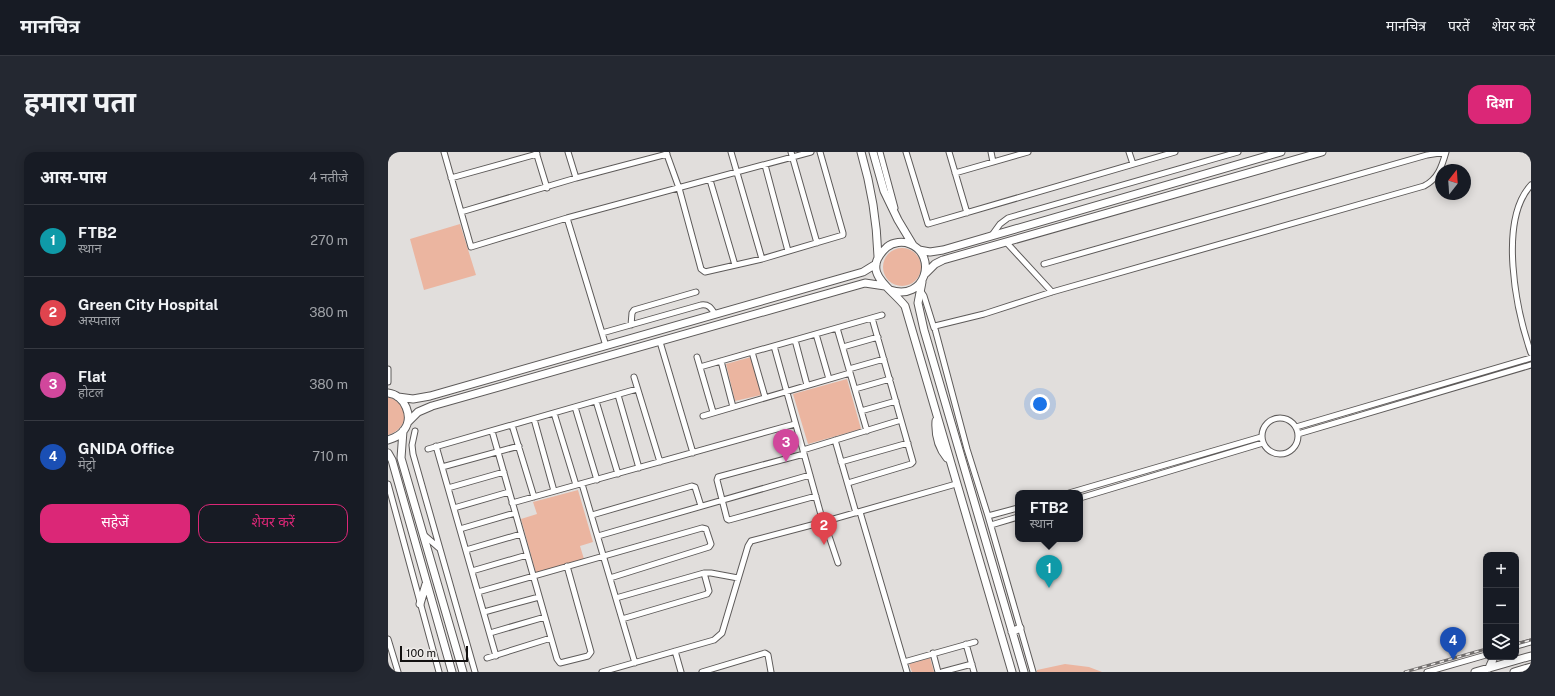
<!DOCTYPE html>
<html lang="hi">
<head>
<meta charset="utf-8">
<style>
	:root { --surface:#171b24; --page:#242831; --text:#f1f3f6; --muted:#9ea1a6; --line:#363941; --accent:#db2777 }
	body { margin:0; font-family:"Public Sans","Noto Sans Devanagari",sans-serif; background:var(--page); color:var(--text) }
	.controls { position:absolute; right:12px; bottom:12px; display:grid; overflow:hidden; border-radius:8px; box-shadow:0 2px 10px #0003 }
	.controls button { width:36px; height:36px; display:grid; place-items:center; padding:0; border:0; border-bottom:1px solid var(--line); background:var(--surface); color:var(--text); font:20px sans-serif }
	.compass { position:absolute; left:1047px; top:12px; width:36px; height:36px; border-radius:50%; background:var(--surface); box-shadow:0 2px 10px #0003; rotate:17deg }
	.scale { position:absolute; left:12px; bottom:10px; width:68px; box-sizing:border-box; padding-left:4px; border:2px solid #121010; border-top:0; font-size:11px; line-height:14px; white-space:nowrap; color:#121010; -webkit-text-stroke:3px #eeebe9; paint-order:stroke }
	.you { position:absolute; left:652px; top:252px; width:14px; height:14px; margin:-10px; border:3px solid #fff; border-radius:50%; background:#1a73e8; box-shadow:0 0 0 6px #1a73e833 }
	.badge { display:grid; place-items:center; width:26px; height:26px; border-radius:50%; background:var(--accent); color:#fff; font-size:13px; font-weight:700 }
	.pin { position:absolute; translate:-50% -33px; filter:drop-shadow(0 1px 2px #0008) }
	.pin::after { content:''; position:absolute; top:21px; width:14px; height:12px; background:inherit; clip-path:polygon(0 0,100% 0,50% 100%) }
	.popup { position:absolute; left:627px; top:338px; width:68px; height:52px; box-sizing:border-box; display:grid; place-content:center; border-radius:8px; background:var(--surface); filter:drop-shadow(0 1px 3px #0005); font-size:13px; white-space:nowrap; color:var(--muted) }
	.popup b { font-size:15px; color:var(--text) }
	.popup::after { content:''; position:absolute; left:50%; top:100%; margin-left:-8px; border:8px solid transparent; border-top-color:var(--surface) }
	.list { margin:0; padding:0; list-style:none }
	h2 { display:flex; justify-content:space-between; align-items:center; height:52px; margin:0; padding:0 16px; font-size:17px }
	h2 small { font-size:13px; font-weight:400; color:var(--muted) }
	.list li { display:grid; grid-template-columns:26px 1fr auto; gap:12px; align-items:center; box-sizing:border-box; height:72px; padding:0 16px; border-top:1px solid var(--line) }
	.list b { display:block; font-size:15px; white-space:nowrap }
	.list p { margin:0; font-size:13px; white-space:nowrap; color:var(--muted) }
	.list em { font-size:13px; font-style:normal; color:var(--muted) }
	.actions { display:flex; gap:8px; padding:12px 16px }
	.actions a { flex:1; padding:9px 0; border:1px solid var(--accent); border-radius:12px; text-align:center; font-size:14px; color:var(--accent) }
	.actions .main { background:var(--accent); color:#fff }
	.icon { flex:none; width:22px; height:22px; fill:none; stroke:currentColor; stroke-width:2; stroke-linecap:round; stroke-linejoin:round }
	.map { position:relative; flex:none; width:1143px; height:520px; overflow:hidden; border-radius:12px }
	header { display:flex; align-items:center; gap:24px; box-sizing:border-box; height:56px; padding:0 20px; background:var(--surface); border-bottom:1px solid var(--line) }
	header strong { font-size:19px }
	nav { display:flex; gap:22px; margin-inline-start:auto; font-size:14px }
	.intro { display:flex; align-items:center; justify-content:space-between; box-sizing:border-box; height:96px; padding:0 24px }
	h1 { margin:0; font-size:28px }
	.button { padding:10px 18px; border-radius:12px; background:var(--accent); color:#fff; font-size:14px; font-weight:700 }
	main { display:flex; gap:24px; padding:0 24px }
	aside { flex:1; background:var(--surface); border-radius:12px; box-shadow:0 2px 10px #0003 }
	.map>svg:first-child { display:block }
</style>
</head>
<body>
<header>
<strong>मानचित्र</strong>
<nav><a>मानचित्र</a><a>परतें</a><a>शेयर करें</a></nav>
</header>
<div class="intro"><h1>हमारा पता</h1><a class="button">दिशा</a></div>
<main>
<aside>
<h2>आस-पास<small>4 नतीजे</small></h2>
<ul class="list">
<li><span class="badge" style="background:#0f9aa8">1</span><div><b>FTB2</b><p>स्थान</p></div><em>270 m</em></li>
<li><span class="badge" style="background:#e0444e">2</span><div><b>Green City Hospital</b><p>अस्पताल</p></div><em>380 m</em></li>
<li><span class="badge" style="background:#d1479c">3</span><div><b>Flat</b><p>होटल</p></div><em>380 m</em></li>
<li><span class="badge" style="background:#1a4fb4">4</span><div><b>GNIDA Office</b><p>मेट्रो</p></div><em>710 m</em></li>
</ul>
<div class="actions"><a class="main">सहेजें</a><a>शेयर करें</a></div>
</aside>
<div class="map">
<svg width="1143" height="520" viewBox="0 0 1143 520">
	<rect width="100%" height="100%" fill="#e1dedc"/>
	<path fill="#ebb5a0" d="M72,72L88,123L36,138L22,87Z
		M495 115a19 19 0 1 1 38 0a19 19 0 1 1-38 0Z
		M363,205L373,243L347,249L338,212Z
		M459,227L473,277L420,292L405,242Z
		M0,245C22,252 22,276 0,283Z
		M190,338L205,390L192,394L196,407L148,421L133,367L149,362L145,350Z
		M542,506L546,520H524L521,512Z
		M677,512L701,515L714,520H649V518Z"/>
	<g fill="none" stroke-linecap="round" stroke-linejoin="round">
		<g stroke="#5d5a59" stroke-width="7">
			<path id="street" d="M56,0L83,95L179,66L423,0
				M148,0L159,36
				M180,0L188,26
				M278,0L291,36L313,117L317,120L374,107L455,83V81L432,0
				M343,0L374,107
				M403,0L429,91
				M492,0L507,56
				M518,0L540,72L787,0
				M561,0L579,61
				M603,0L605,10
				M741,0L745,12
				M377,13L400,99
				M567,21L640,0
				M63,26L149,2
				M322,28L347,113
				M1143,33C1110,69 1128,158 1143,201
				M73,60L188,26L279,2
				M179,66L218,194
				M604,83L612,72L620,66L850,0
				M618,90L664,140
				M532,138L536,144L546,176
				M243,173L244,161L246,158L308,140
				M449,176L479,279
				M214,181L313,153C321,152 323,156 327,162
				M428,182L441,227
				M407,188L419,233
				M272,190L305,301
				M386,194L435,370L442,387L450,411
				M455,195L490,185
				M364,200L377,245
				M309,205L325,260
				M333,209L345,255
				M312,215L494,163
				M0,217V230
				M461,217L496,207
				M246,225L272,310
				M467,237L502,227
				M230,243L251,316
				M208,249L230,322
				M187,255L209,328
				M473,259L508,249
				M166,261L188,333
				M315,264L462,221
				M874 284a18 18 0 1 1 36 0a18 18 0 1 1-36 0Z
				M146,267L166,339
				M124,273L146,345
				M908,275L1143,206
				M27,279L24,293L25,302L87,520
				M104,279L169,507L172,511L200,504L203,500L179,414
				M910,282L1143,213
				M447,288L468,361
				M48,294L108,504
				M40,297L249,237
				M415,298L513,268
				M416,302L330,325L329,328L339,367L341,368L428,344
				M453,310L520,291
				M54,315L131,294
				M460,331L523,312L525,310L484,166
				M0,332L51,520
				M194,332L247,511
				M60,336L116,320
				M681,341L873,285
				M692,346L875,291
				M124,351L407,272
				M66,356L121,340
				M472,360L519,520
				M204,363L304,334L307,335L313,354
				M600,364L630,356
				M603,373L630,365
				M72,377L127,361
				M36,383L51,396
				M210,384L422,323
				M78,398L133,382
				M84,419L139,403
				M90,440L314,376L318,377L323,392L321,395L222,426
				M228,446L316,421H323L350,426
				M96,460L151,445
				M234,467L319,442L321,439L316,421
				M102,481L157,465
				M0,487L10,520
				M578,492L586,520
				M1128,494L1143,490
				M287,499L293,520
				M545,501L550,520
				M99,506L163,486
				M516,510L587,490
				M214,520L326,488L334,481L360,394L363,389L435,370L568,332
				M314,520L377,501L380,503L383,520
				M554,520L584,512
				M645,520L600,364L579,297L547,177V174L596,162L664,140L1036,34C1050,27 1054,14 1058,0L1039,3L656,112
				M1039,520L1098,503"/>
		</g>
		<g stroke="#5d5a59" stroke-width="9">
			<path id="secondary" d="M473,0C483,34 489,70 490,105
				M485,0L496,39L510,68L525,93
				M531,98L542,100L555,98L893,0
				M538,121L547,112L555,108L934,0
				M534,130L530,151L536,178L636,520
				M502,138C538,150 550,103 522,92C515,89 505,90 499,95C471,120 502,135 517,154L624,520
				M0,241C17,243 26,265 16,278C12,284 6,286 0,288
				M10,245L25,247L42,244L475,120L488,112
				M548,269C547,284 550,295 559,306
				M20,270L30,260L44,254L477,131L497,134
				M15,279L13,306L75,520
				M0,301L4,308L64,520
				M32,452L38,432
				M624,480L632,476
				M1101,516L1106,505
				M1087,520L1143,504
				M1126,520L1143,515"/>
		</g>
		<use href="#street" stroke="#fff" stroke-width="5"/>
		<use href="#secondary" stroke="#fff" stroke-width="7"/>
		<g stroke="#726f6e" stroke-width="3">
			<path id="rail" d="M1128,492L1143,488
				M1017,520L1098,497"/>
		</g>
		<use href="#rail" stroke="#eeebe9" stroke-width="1.5" stroke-dasharray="4.5" stroke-linecap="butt"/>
	</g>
</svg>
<div class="controls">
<button>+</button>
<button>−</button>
<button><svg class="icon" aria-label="layers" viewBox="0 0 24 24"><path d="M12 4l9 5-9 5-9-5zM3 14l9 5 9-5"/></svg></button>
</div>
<svg class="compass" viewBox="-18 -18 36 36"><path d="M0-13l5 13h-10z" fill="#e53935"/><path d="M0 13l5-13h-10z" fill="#9ea1a6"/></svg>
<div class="scale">100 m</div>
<div class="you"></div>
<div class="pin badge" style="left:661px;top:436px;background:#0f9aa8">1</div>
<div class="popup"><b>FTB2</b>स्थान</div>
<div class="pin badge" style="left:436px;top:393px;background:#e0444e">2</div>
<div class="pin badge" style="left:398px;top:310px;background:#d1479c">3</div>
<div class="pin badge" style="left:1065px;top:508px;background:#1a4fb4">4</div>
</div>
</main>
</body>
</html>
